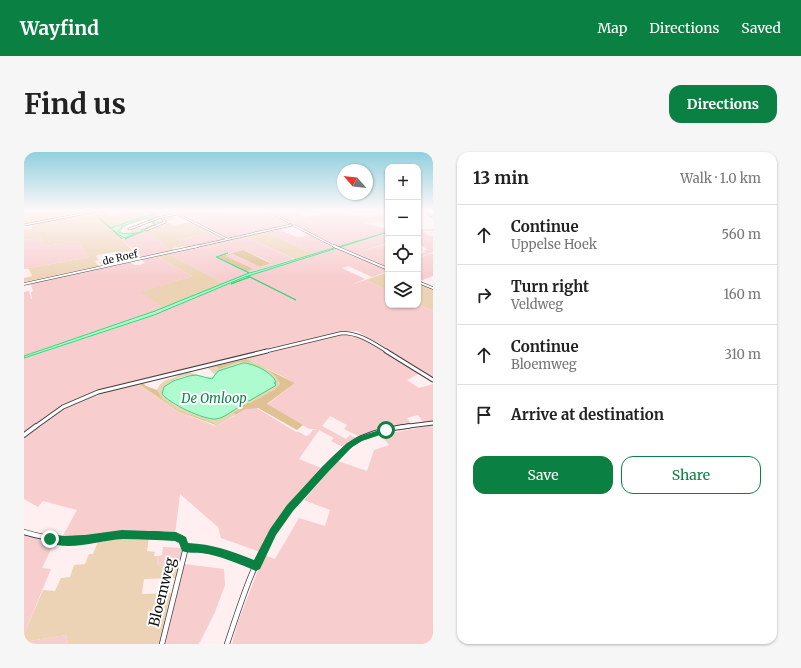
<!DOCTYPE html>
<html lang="en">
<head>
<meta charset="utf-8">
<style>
	:root { --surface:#fff; --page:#f6f6f6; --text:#222; --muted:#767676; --line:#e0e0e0; --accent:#0b8043 }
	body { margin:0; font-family:Merriweather,serif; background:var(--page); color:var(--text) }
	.controls { position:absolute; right:12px; top:12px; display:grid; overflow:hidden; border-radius:8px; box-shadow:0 1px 3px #0004 }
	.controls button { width:36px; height:36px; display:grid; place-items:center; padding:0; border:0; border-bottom:1px solid var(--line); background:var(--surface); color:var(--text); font:20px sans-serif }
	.compass { position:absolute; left:313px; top:12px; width:36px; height:36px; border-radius:50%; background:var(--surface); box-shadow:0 1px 3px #0004; rotate:298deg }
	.stop { position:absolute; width:12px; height:12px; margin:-9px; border:3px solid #0b8043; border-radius:50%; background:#fff }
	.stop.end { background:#0b8043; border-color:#fff; box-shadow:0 1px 4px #0008 }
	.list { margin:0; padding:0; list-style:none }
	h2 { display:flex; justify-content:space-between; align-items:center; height:52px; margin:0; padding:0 16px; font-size:17px }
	h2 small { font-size:13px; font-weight:400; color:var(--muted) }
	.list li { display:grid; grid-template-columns:26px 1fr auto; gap:12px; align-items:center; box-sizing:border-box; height:60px; padding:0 16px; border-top:1px solid var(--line) }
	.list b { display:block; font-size:15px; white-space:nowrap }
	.list p { margin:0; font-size:13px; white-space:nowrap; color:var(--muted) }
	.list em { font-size:13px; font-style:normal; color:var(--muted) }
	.actions { display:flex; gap:8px; padding:12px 16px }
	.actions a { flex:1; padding:9px 0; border:1px solid var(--accent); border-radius:12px; text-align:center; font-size:14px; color:var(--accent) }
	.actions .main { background:var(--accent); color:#fff }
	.icon { flex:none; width:22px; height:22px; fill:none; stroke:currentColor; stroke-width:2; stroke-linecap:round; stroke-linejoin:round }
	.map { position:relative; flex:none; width:409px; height:492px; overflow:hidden; border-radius:12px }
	header { display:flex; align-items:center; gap:24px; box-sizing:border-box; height:56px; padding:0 20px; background:var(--accent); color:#fff }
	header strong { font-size:19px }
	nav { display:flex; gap:22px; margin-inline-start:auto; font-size:14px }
	.intro { display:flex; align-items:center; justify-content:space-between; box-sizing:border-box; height:96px; padding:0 24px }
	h1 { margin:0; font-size:28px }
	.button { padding:10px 18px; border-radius:12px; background:var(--accent); color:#fff; font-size:14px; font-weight:700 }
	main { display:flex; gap:24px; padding:0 24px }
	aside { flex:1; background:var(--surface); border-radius:12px; box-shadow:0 1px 3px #0004 }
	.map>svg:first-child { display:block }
</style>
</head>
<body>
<header>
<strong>Wayfind</strong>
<nav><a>Map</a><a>Directions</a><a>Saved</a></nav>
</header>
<div class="intro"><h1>Find us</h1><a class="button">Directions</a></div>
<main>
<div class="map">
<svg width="409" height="492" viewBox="0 0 409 492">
	<rect width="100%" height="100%" fill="#ffeff1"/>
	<path fill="#f7cdce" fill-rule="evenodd" d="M194,58H243L265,72L203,87L163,67L198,60Z
		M246,58H267L281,65L299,61L287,58H311L324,61V63L364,62V69L339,71L364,77V80L315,94L284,80Z
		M268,73L272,75L256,78L273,85L283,84L279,81H282L312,95L290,102L240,79Z
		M394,77H409V79H399L406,84H409V100L394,106L401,99L394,96V95L399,98H404L394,91V86H399L394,82Z
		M122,78L139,91L188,81L201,87L164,96L160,94L148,96L151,99L119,106L98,88Z
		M364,81V91L334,100L364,92V115L317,95Z
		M220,84L270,107L236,117L200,131L143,101ZM219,98L242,108L247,111L236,115L209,102L202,104L228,117L222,119L192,105Z
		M16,86L21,94L53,89L65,105L0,117V88Z
		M314,96L364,118V119L348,125L324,114L318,116L341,127L326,133L341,128L364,138V153L394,152L409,159V226L333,179L321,180L81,237L58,245L33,257L0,281V206L130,163L236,119Z
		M409,101V124L396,129L394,128V106Z
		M132,104L168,124L117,140L139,156L0,204V140L5,139L7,147H8L7,140L9,139L6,131L105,110L111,113H117V112L121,111L117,107Z
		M321,182L337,185L396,221L383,228L395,236L409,232V270L400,271L394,263L383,266L388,273L336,285L320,277L323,273L306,264L298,274L322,287L326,283L334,287L321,296L307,289L310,286L295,278L275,307L300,317L256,366L246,380L236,400L197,386L194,375L156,342L151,382L109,379L38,385L53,358L19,349L14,355L0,347V286L28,264L48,253L81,240L113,232L155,261L191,275L222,257L231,255L272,280H275L282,284L285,283L289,278L293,277H285L243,253L271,231L223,205Z
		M409,273V492H208L214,470L240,403L251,407L275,366L301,374L306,358L280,348L314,309L343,319L350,298L365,293L357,283Z
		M0,382L31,389L18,416L27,417L0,482Z
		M139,395L160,396L157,411L133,413L134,404L138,403Z
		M160,412L200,417L201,433L191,460L175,492H141Z
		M42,483L44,492H0V490Z"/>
	<path fill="#edd3b5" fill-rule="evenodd" d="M0,58H22L32,61L37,60L32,58L40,59L54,58L44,60L76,58L0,72L2,70H0Z
		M79,58L87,64L111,58H147L151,62L149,63H153L150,65L151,66L142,70L139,67L142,66L141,64L135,63L141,70L131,74L142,70L151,73L167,70L188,81L153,88L160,94L148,96L151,99H149L122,78L98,88L117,107L79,115L75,110L86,107L87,104H90L88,102H92L90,100L73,103L72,105L75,108L71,109L76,116L0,131L76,116L75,114C50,119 25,125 0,130V126L8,124L5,117H0L65,105L53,89L21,94L16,86L0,88V77H8L7,72L68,60L72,63L77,61L74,59ZM122,67L124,70L105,77L125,70L128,72L116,77L112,75L107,77V80L99,81L97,79L103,73Z
		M156,58H194L198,60L163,67L154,63L158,60Z
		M240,79L290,102L271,107L220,84Z
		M143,101L200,131L139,156L116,140L168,124L132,104Z
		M364,120V124L360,122L364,127V138L341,128Z
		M394,131L409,137V159L394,152Z
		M223,205L269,229L222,207L192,214L195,217C202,215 209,211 217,210C230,208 252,219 256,232L249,239L228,251L217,249L218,256L209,262L211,263L191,275L155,261L113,232L119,231L115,232L156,260L191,274L190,271L153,258L139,247L133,238C139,225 147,229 156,222L121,230L165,220L181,225H189L191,223L184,216L168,219ZM216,211C227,209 240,218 249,225L250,231L252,232L223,249L215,247V255L196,266H184L152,253L144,248L139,237C146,228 161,222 173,223C178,224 183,226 189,226L194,219Z
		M125,384L123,399L131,400L130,404H134L133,413L157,411L153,426L120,427L118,442L149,441L136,492H44L42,483L0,490V482L19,438L31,439L37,426L46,425L50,413L61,412L65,402H69L75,387Z"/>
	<path fill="#dfc193" d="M219,98L246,111H247L236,115L209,102L202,104L229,117L223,119L194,105Z
		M222,207L271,231L243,252L279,273L273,278L234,256L222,257L211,263L209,261L218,256L217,248L225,251L228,250L250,238L256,232C252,219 229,208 217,210C209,211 202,215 195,217L192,214L188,215Z
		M119,231L122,234L133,238L139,247L154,258L190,271L192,273L156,260L115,232Z"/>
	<path fill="#affbd0" stroke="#31d77d" d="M133,60H135L124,64L129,68L126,69V67L122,66L112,69L97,75L98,76L94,79L96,81L105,82L118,80L117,78L132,72L128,70L131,69L136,72L101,87L111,82L100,86L88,77L98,87L72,63L87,76Z
		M364,80L224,124L272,148L226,125L207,132L225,125L223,124L130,163L0,206V204L131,159L225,121L192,105L204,101L193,105L226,121Z
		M219,211C229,211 248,220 252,230L250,231L252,232L251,234L225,249L215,247V255C208,259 200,266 192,267C180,268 146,252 138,242L140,235L149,229L165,224L172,223L188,227L194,219Z"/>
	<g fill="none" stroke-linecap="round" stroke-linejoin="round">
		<g stroke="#414141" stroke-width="2.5">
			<path id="minor-far5" d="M145,58L203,87
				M244,58L266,71
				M399,58L409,65
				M0,73L78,58
				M117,73L105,77L134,66L152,62
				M269,73L312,95
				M122,78L141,70L138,65
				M170,95L267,73"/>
		</g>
		<g stroke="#414141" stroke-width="3">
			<path id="minor-far4" d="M310,94L364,117
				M394,130L409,136
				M0,132L174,94"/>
		</g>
		<g stroke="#414141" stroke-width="4">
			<path id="minor-far3" d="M239,200L318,181C336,181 349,191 364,200"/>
		</g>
		<g stroke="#414141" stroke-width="5">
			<path id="minor-far2" d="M362,199L409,228
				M11,275L39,255L74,240L243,199
				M377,275L409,271"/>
		</g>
		<g stroke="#414141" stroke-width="5.5">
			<path id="minor-far1" d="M0,283L12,274
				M255,371C272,348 312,299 337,286C352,279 368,276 385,274"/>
		</g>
		<g stroke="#414141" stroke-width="6">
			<path id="minor" d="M0,380C16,385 32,388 49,387C83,386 123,377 157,386L162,395L138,492
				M162,395L198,401L232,414
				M203,492C217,450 230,406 256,370"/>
		</g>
		<use href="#minor-far5" stroke="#fff" stroke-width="1.5"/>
		<use href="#minor-far4" stroke="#fff" stroke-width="2"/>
		<use href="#minor-far3" stroke="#fff" stroke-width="2.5"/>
		<use href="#minor-far2" stroke="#fff" stroke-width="3"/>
		<use href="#minor-far1" stroke="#fff" stroke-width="3.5"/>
		<use href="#minor" stroke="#fff" stroke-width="4.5"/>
	</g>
	<linearGradient id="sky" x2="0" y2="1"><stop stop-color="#91d0de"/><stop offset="0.46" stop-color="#fff8f9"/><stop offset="1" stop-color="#fff8f9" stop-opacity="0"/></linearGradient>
	<rect width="409" height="127" fill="url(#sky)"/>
	<path fill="#0b8043" d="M362,276L365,277V280L338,289L328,295L305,319L269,359L252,383L236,417L232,419C216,412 201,406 184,402C175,400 166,402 158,399L155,391L151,389C134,388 116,387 99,387C75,388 46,400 23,390L21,387L23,384L26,382L40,384L61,383L98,378L152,380L162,385L164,391C188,392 208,399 230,408L246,377L263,353L299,314L323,291L333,285Z"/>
	<g text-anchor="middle" stroke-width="4" stroke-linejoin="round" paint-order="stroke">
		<g font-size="10" fill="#0e0e0e" stroke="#fff">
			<text transform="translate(96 105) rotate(-13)" y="4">de Roef</text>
		</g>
		<g font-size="13" font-style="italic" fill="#0e8448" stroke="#fff">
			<text x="190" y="251">De Omloop</text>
		</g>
		<g font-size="14" fill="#0e0e0e" stroke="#fff">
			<text transform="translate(138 440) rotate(-76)" y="5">Bloemweg</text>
		</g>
	</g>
</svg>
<div class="controls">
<button>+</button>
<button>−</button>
<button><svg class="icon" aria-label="locate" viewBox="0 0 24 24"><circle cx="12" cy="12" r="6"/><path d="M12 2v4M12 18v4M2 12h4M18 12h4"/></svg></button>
<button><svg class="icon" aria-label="layers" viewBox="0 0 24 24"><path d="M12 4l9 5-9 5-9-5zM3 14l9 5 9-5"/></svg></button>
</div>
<svg class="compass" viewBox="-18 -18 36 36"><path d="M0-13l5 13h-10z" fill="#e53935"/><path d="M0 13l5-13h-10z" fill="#767676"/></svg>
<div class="stop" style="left:362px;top:278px"></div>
<div class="stop end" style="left:26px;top:387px"></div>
</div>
<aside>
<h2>13 min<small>Walk · 1.0 km</small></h2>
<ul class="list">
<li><svg class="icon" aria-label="ahead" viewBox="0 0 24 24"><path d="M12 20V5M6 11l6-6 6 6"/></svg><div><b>Continue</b><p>Uppelse Hoek</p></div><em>560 m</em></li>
<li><svg class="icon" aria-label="right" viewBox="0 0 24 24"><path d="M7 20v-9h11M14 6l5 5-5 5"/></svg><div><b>Turn right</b><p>Veldweg</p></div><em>160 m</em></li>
<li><svg class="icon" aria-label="ahead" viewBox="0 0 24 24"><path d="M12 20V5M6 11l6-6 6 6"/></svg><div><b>Continue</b><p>Bloemweg</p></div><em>310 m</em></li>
<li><svg class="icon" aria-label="arrive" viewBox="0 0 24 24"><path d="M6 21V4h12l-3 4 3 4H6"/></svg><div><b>Arrive at destination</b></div></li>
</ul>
<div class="actions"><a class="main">Save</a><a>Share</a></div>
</aside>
</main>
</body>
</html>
